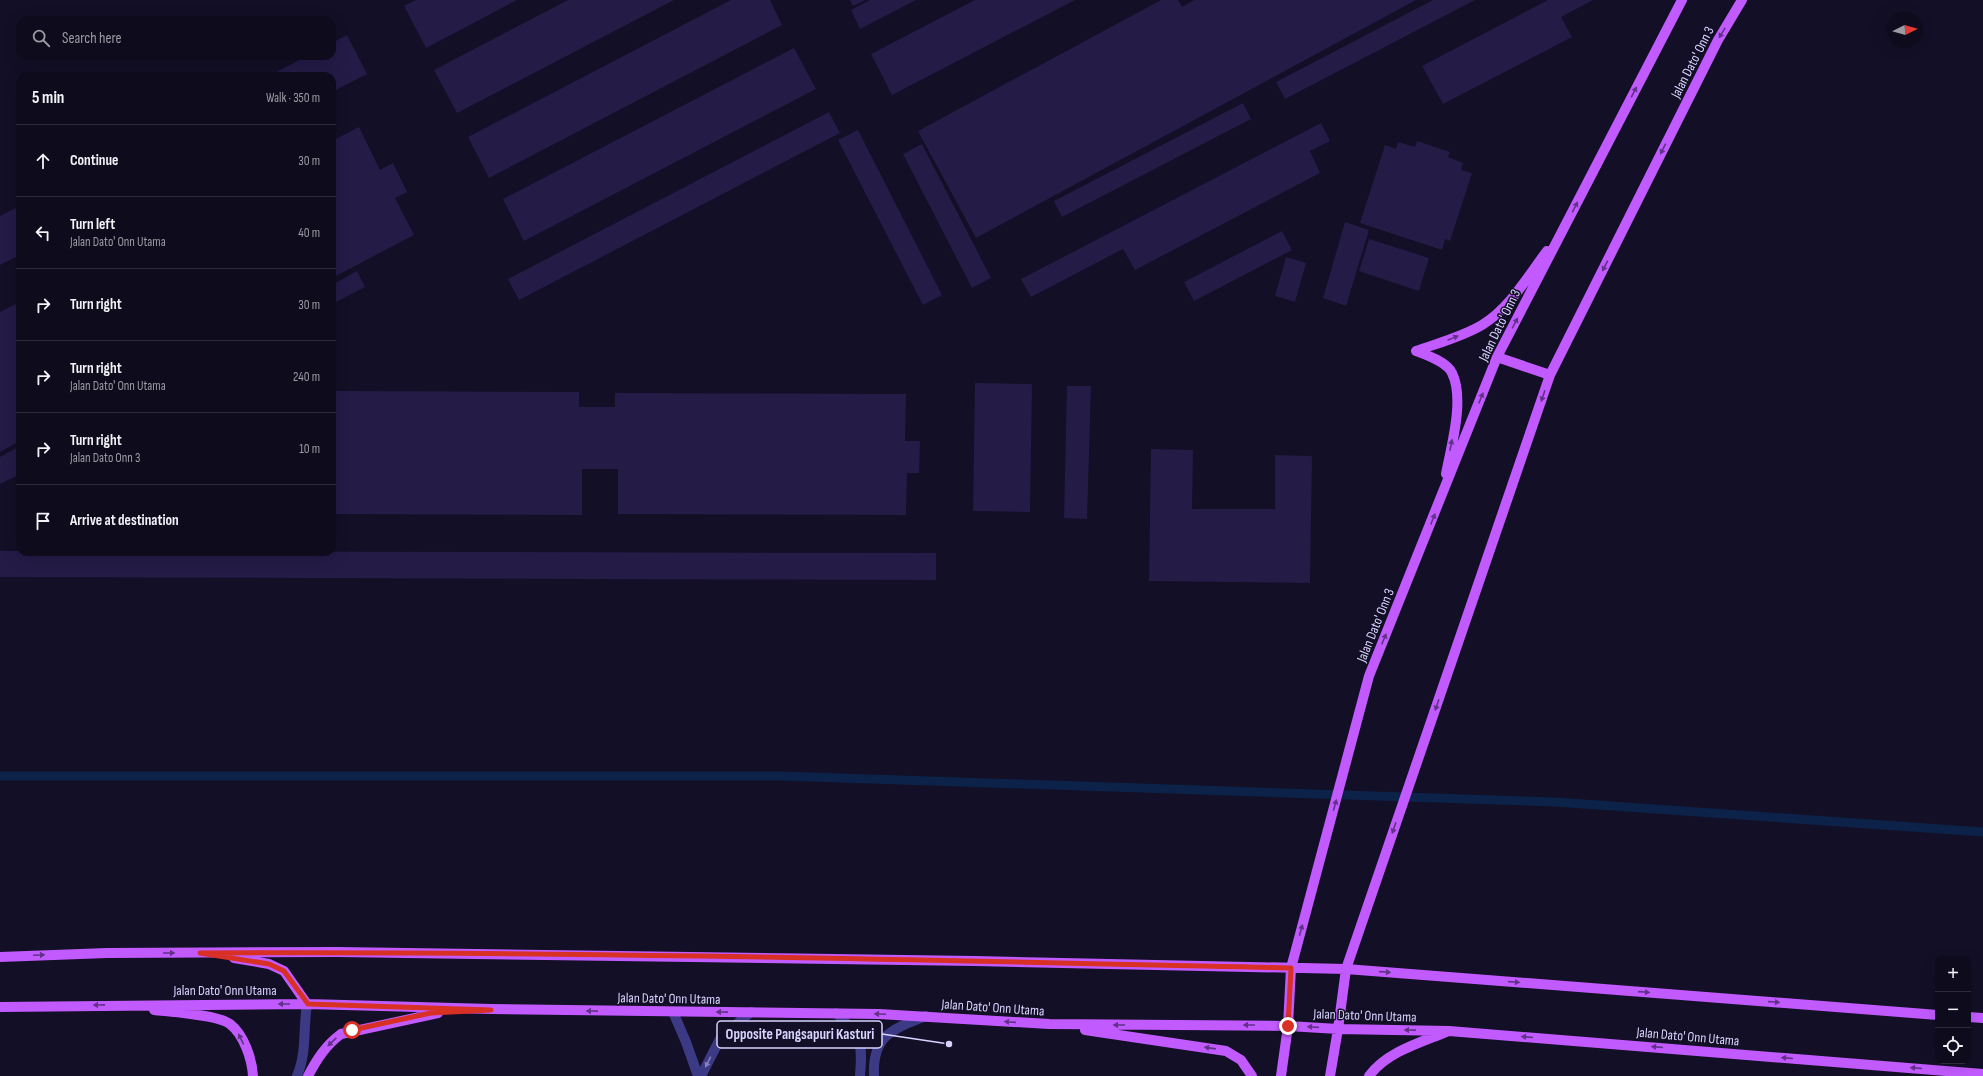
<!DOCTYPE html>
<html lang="en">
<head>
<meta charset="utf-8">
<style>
	:root { --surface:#0e0b1c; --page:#1c1929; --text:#f1f3f6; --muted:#9b9ba3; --line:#2e2b3b }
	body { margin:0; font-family:"Sofia Sans Condensed",sans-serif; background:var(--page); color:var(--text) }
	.controls { position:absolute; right:12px; bottom:12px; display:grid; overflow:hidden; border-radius:8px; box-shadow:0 4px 16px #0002 }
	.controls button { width:36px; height:36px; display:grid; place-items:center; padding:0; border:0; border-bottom:1px solid var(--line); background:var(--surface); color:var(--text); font:20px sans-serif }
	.compass { position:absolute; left:1887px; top:12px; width:36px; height:36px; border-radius:50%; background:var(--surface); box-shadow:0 4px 16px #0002; rotate:85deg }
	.stop { position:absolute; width:12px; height:12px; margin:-9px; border:3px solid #d93025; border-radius:50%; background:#fff }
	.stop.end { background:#d93025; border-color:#fff; box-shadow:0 1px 4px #0008 }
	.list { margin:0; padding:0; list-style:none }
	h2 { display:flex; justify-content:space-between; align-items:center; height:52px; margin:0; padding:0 16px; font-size:17px }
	h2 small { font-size:13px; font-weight:400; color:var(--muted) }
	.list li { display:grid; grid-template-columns:26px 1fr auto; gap:12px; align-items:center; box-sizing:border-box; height:72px; padding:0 16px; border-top:1px solid var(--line) }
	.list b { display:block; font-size:15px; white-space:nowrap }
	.list p { margin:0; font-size:13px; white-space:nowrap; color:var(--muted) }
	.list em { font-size:13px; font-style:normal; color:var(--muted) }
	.icon { flex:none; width:22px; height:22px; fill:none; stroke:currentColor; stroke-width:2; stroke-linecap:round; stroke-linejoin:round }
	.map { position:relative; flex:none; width:1983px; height:1076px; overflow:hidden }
	.search { position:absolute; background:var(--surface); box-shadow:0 4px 16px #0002; left:16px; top:16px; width:320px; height:44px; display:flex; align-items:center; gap:10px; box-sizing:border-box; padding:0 14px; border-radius:12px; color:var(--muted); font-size:15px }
	.panel { position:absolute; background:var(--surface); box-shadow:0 4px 16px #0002; left:16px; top:72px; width:320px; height:484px; border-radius:12px }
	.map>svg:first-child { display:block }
</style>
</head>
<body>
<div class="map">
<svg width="1983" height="1076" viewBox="0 0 1983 1076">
	<rect width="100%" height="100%" fill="#130f26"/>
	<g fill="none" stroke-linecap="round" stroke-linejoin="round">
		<path stroke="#0c2248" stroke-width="9" d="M0,776H782L1555,802L1983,832"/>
	</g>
	<path fill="#241b47" d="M416,0H517L426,48L404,6Z
		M568,0H674L457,113L434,70Z
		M731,0H770L782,25L489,178L468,137Z
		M850,0H865L853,6Z
		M870,0H916L860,29L851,10Z
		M975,0H1075L892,95L871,54Z
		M1161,0H1178L1182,7L1194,0H1416L976,238L918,131Z
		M1433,0H1475L1285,99L1276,82Z
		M1548,0H1593L1561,17L1572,37L1443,104L1422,66Z
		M347,35L367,74L332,92V76H269L307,56H332V43Z
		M794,48L816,89L524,241L503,199Z
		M1243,103L1251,119L1062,217L1054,201Z
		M829,112L840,133L519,300L508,279Z
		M1321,123L1330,141L1310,151L1320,173L1135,270L1123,249L1031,297L1021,279Z
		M359,127L380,170L393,163L407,192L395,198L414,235L332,278V141Z
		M858,130L942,295L923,305L838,140Z
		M1417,141L1450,152L1448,157L1463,163L1461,170L1472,173L1450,241L1445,239L1442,250L1360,223L1385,145L1396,149L1398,142L1415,147Z
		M922,144L991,278L972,288L903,154Z
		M20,206V255L0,265V216Z
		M1345,222L1369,230L1346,306L1323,298Z
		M1282,231L1292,250L1194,301L1184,282Z
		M1369,239L1429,258L1419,291L1359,271Z
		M1286,257L1306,263L1295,302L1275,296Z
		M357,271L365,287L332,304V285Z
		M20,302V441L0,452V312Z
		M975,383L1032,384L1030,512L973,511Z
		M1067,386H1091L1087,519L1064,518Z
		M332,391L579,392V407H615V393L906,394L905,441H920L919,473H907L906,515L618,514V469H582V515L332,514Z
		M20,446V474L0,484V457Z
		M1151,449L1193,450L1192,509H1275V455L1312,456L1310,583L1149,581Z
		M0,551L936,553V580L0,577Z"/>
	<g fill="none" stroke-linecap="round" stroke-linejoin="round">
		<path stroke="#3d3a85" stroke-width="10" d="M673,1012L686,1042L698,1076
			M836,1013C861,1037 863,1041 860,1076
			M297,1076C307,1053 303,1028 307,1004
			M701,1076L721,1037L751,1012
			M874,1076C872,1035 893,1029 926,1016"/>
		<path stroke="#c25bff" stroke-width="10" d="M1416,351C1438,343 1462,337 1482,325C1510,308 1528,276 1547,251
			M1416,351C1427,355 1447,362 1452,373C1465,399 1451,447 1446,474
			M1497,357L1550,375
			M0,957L107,953L338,952L975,961L1346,969L1938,1015
			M234,958L269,964L284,971L307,1004
			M0,1007L307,1004L491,1009L879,1014L1049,1024L1288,1026L1338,1029L1449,1031L1983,1074
			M154,1010C171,1012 218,1015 230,1024C244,1035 252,1059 253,1076
			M1968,1017L1983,1018
			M1085,1030L1226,1051L1241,1060L1252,1076
			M308,1076C317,1059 326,1045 341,1034L438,1013
			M1281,1076L1288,1026L1291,968L1369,676L1497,357L1682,0
			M1330,1076L1338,1029L1346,969L1550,375L1718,40L1742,0
			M1369,1076C1387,1052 1419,1043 1446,1032"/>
	</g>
	<defs><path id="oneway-solid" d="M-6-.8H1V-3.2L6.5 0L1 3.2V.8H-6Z"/></defs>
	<g fill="#623188">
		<use href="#oneway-solid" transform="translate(1722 33) rotate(121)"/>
		<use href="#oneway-solid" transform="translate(1634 92) rotate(-63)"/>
		<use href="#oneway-solid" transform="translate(1663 149) rotate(117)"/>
		<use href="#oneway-solid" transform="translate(1575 207) rotate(-63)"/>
		<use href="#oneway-solid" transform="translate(1605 266) rotate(117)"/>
		<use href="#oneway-solid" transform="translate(1515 323) rotate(-63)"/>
		<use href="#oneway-solid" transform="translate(1453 338) rotate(-22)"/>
		<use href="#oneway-solid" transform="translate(1543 396) rotate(109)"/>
		<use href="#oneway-solid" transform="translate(1481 398) rotate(-68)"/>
		<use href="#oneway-solid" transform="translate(1451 445) rotate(-79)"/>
		<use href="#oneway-solid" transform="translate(1433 519) rotate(-68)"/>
		<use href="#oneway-solid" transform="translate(1384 639) rotate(-68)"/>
		<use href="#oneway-solid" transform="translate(1437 705) rotate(109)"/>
		<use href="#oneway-solid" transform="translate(1335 805) rotate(-75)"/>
		<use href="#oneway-solid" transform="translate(1394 828) rotate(109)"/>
		<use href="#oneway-solid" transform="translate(1301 930) rotate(-75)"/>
		<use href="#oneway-solid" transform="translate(169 953)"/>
		<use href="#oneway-solid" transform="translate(39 955) rotate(-2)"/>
		<use href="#oneway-solid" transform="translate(1385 972) rotate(4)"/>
		<use href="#oneway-solid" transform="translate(1514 982) rotate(4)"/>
		<use href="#oneway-solid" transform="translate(1644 992) rotate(4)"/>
		<use href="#oneway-solid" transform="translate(1774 1002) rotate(4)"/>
		<use href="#oneway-solid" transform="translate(284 1004) rotate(180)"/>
		<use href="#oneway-solid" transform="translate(99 1005) rotate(179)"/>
		<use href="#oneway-solid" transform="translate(592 1011) rotate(-179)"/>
		<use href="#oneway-solid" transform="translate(722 1012) rotate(-179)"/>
		<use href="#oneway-solid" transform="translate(880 1014) rotate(-178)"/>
		<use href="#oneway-solid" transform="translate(1010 1022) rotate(-176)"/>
		<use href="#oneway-solid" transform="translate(1119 1025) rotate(-180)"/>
		<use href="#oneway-solid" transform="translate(1249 1025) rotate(-180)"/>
		<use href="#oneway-solid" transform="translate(1313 1027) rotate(-176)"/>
		<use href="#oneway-solid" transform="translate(1410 1030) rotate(-179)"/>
		<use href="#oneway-solid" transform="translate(1527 1037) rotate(-175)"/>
		<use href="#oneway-solid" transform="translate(241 1039) rotate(-116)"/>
		<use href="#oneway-solid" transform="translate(332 1042) rotate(137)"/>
		<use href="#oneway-solid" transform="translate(1657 1047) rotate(-175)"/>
		<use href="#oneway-solid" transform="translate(1210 1048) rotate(-172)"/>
		<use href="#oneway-solid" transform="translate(1787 1058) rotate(-175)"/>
		<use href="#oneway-solid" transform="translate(1916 1068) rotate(-175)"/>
	</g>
	<use fill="#837fbc" href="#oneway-solid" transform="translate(708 1062) rotate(117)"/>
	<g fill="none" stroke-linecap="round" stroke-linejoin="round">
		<path stroke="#d93025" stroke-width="5" d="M352,1030L431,1013L491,1010L308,1004L284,971L269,964L200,953C564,951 928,960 1291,968L1288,1026"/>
	</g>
	<g text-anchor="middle" stroke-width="3" stroke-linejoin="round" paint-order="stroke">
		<g font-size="14" fill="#d9d4ff" stroke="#130f26">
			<text transform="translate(1692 62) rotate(-63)" y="5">Jalan Dato' Onn 3</text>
			<text transform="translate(1499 325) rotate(-64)" y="5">Jalan Dato' Onn 3</text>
			<text transform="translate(1375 625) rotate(-68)" y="5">Jalan Dato' Onn 3</text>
			<text x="225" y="995">Jalan Dato' Onn Utama</text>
			<text transform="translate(669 998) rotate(1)" y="5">Jalan Dato' Onn Utama</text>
			<text transform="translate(993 1007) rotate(4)" y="5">Jalan Dato' Onn Utama</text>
			<text transform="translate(1365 1015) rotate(2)" y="5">Jalan Dato' Onn Utama</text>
			<text transform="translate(1688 1036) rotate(5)" y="5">Jalan Dato' Onn Utama</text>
		</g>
	</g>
	<path fill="none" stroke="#d9d4ff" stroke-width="1.5" d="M949 1044L882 1034"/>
	<circle fill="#d9d4ff" stroke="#130f26" stroke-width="1.5" cx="949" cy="1044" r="4"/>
	<rect fill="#130f26" stroke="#d9d4ff" stroke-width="1.5" x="717" y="1021" width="165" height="27" rx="4"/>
	<g font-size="15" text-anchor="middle" font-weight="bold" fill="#d9d4ff">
		<text x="800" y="1039">Opposite Pangsapuri Kasturi</text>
	</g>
</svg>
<div class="controls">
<button>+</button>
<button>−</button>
<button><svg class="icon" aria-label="locate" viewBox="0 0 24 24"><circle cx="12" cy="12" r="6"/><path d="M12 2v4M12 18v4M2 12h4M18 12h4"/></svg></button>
</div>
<svg class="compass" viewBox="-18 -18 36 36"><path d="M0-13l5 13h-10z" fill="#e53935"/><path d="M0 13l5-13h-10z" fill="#9b9ba3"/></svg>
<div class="stop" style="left:352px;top:1030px"></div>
<div class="stop end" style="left:1288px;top:1026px"></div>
<div class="search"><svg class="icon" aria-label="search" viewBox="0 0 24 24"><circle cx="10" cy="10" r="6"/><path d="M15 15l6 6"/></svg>Search here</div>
<section class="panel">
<h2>5 min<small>Walk · 350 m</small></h2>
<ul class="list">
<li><svg class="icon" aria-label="ahead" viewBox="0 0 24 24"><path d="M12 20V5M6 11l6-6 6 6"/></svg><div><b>Continue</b></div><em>30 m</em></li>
<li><svg class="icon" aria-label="left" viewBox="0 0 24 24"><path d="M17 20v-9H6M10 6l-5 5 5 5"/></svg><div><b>Turn left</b><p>Jalan Dato' Onn Utama</p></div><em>40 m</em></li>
<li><svg class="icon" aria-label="right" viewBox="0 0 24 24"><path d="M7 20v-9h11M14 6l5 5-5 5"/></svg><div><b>Turn right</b></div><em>30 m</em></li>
<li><svg class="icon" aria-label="right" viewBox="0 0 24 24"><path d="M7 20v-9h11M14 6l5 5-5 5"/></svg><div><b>Turn right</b><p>Jalan Dato' Onn Utama</p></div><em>240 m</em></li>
<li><svg class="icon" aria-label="right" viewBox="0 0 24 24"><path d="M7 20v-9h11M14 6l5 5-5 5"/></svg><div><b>Turn right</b><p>Jalan Dato Onn 3</p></div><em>10 m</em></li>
<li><svg class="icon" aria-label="arrive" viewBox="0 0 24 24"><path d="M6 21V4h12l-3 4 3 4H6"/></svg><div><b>Arrive at destination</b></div></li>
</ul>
</section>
</div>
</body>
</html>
